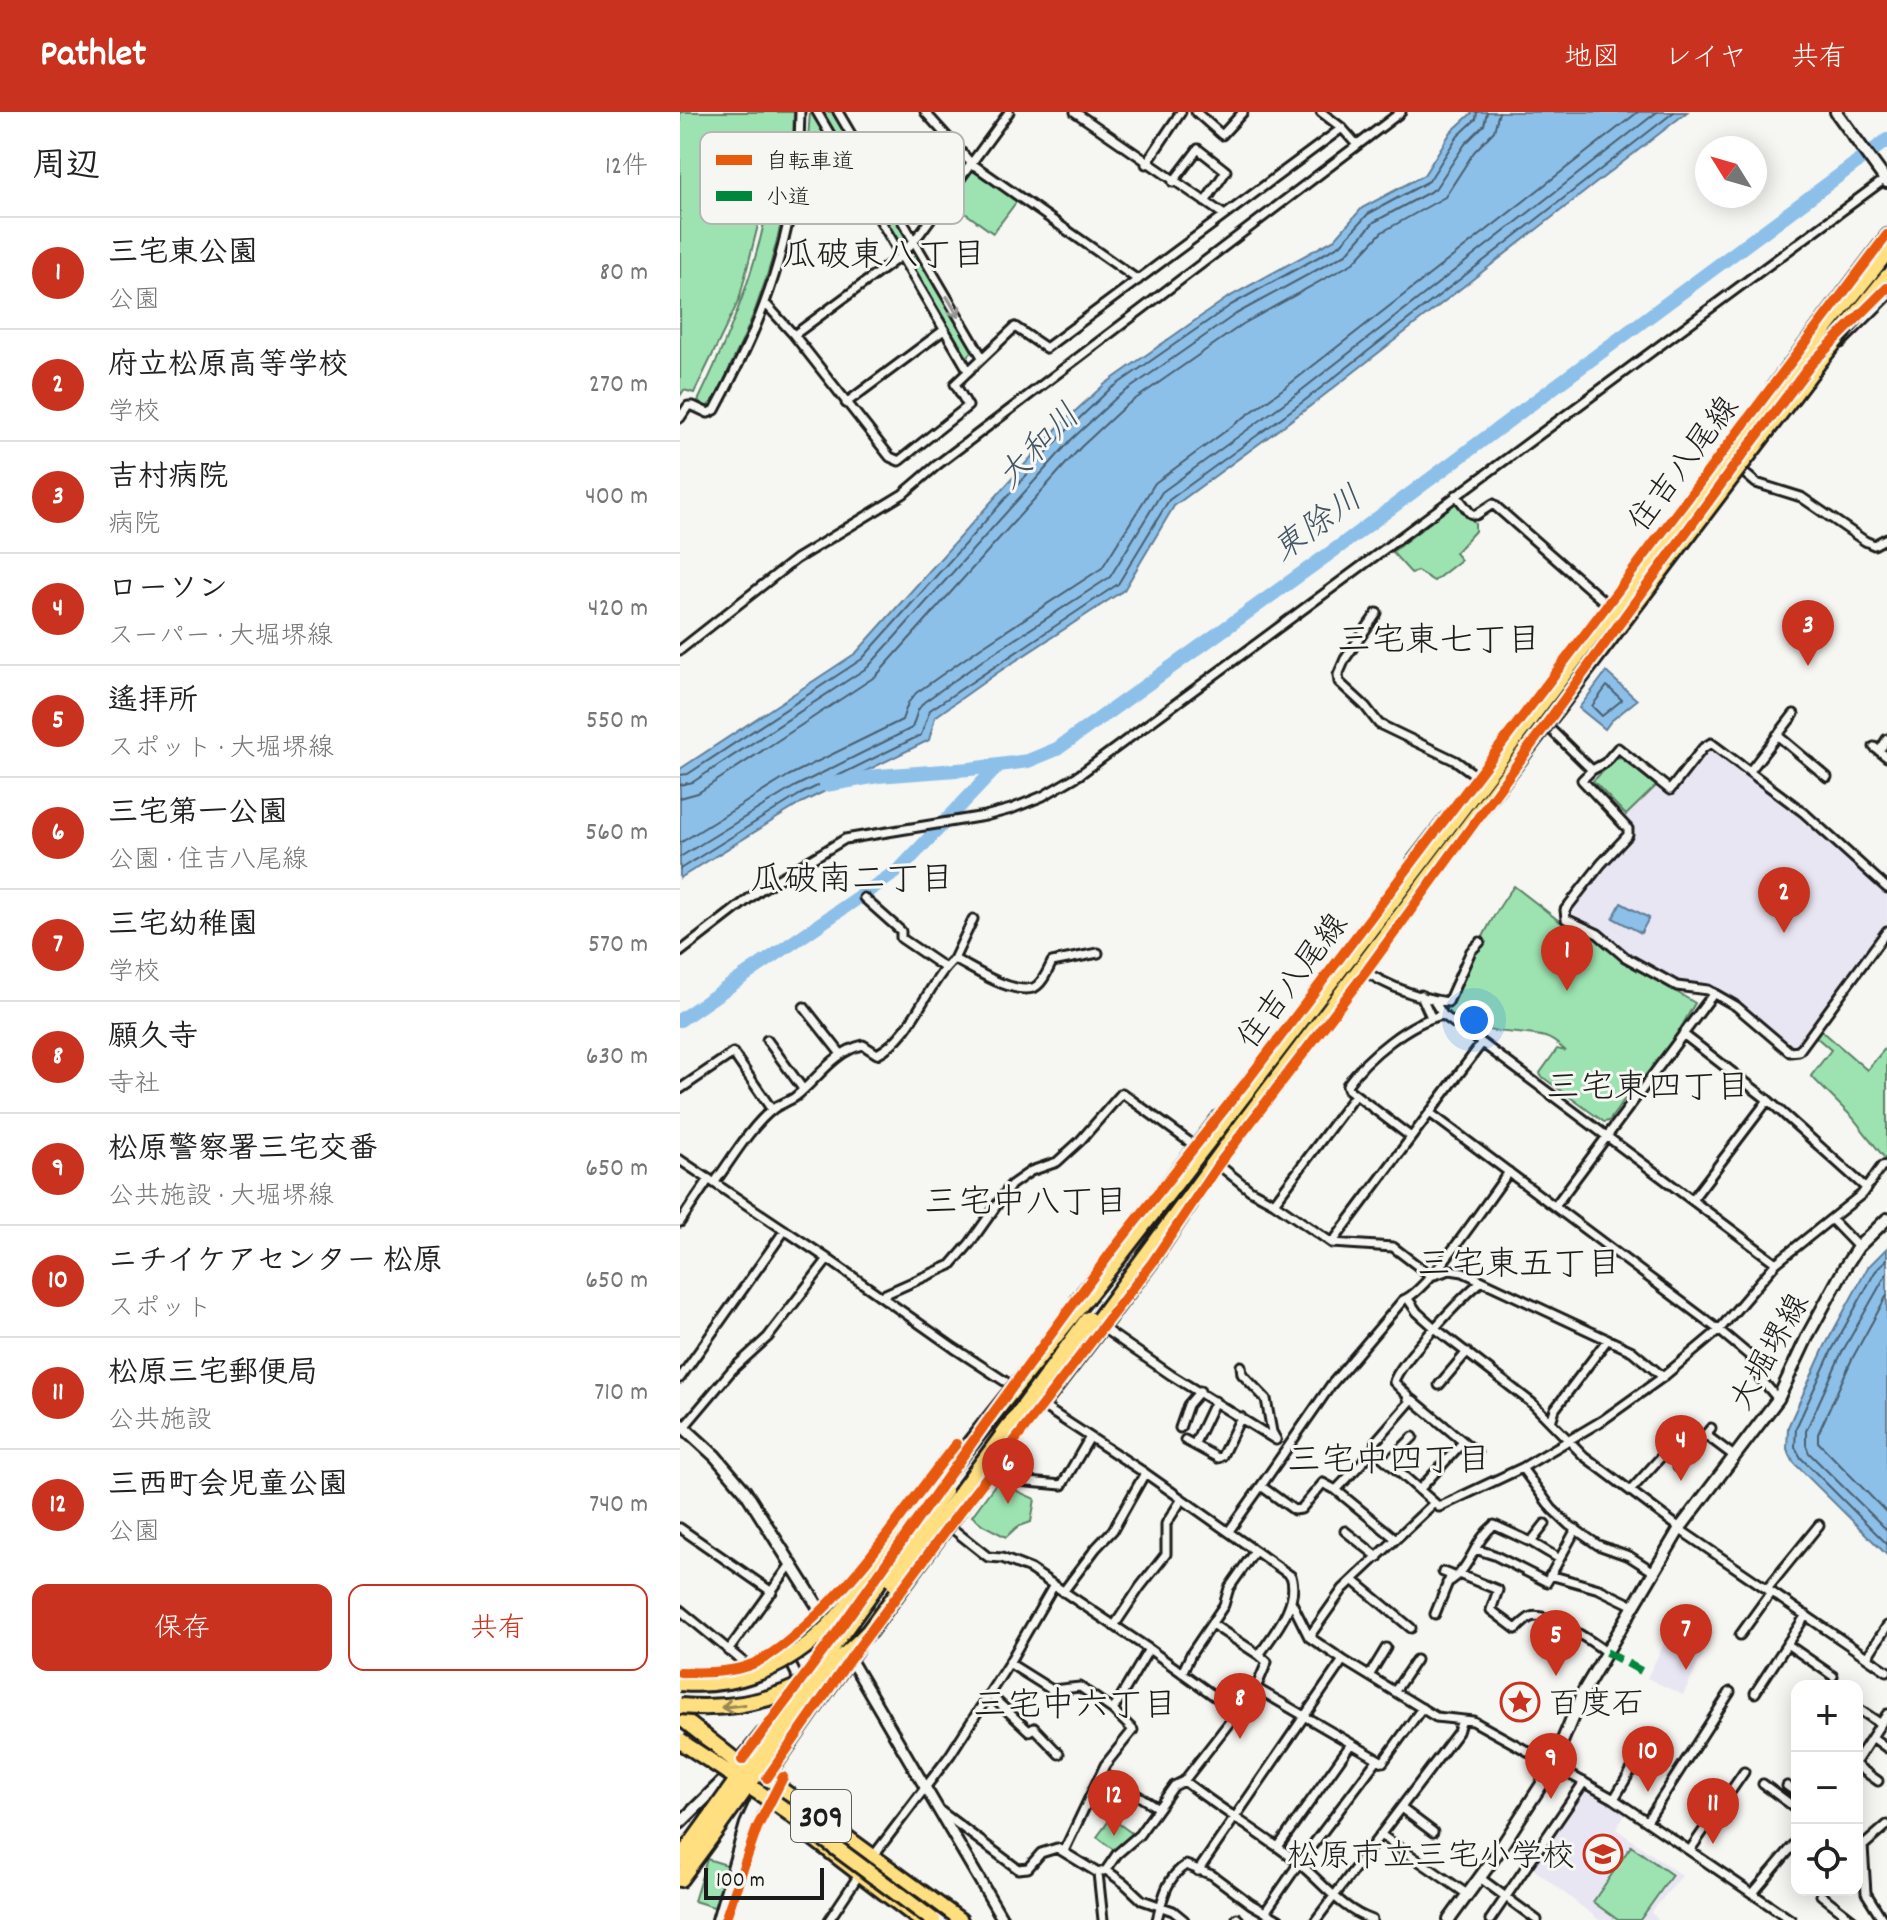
<!DOCTYPE html>
<html lang="ja">
<head>
<meta charset="utf-8">
<style>
	:root { --surface:#fff; --page:#f6f6f6; --text:#222; --muted:#767676; --line:#e0e0e0; --accent:#c8321e }
	body { margin:0; font-family:Dekko,"Klee One",sans-serif; background:var(--page); color:var(--text) }
	.controls { position:absolute; right:24px; bottom:24px; display:grid; overflow:hidden; border-radius:16px; box-shadow:0 4px 20px #0003 }
	.controls button { width:72px; height:72px; display:grid; place-items:center; padding:0; border:0; border-bottom:2px solid var(--line); background:var(--surface); color:var(--text); font:40px sans-serif }
	.compass { position:absolute; left:1015px; top:24px; width:72px; height:72px; border-radius:50%; background:var(--surface); box-shadow:0 4px 20px #0003; rotate:307deg }
	.scale { position:absolute; left:24px; bottom:20px; width:120px; box-sizing:border-box; padding-left:8px; border:4px solid #1c1c1c; border-top:0; font-size:22px; line-height:28px; white-space:nowrap; color:#1c1c1c; -webkit-text-stroke:6px #f6f6f2; paint-order:stroke }
	.you { position:absolute; left:794px; top:908px; width:28px; height:28px; margin:-20px; border:6px solid #fff; border-radius:50%; background:#1a73e8; box-shadow:0 0 0 12px #1a73e833 }
	.badge { display:grid; place-items:center; width:52px; height:52px; border-radius:50%; background:var(--accent); color:#fff; font-size:26px; font-weight:700 }
	.pin { position:absolute; translate:-50% -66px; filter:drop-shadow(0 2px 4px #0008) }
	.pin::after { content:''; position:absolute; top:42px; width:28px; height:24px; background:inherit; clip-path:polygon(0 0,100% 0,50% 100%) }
	.list { margin:0; padding:0; list-style:none }
	h2 { display:flex; justify-content:space-between; align-items:center; height:104px; margin:0; padding:0 32px; font-size:34px }
	h2 small { font-size:26px; font-weight:400; color:var(--muted) }
	.list li { display:grid; grid-template-columns:52px 1fr auto; gap:24px; align-items:center; box-sizing:border-box; height:112px; padding:0 32px; border-top:2px solid var(--line) }
	.list b { display:block; font-size:30px; white-space:nowrap }
	.list p { margin:0; font-size:26px; white-space:nowrap; color:var(--muted) }
	.list em { font-size:26px; font-style:normal; color:var(--muted) }
	.actions { display:flex; gap:16px; padding:24px 32px }
	.actions a { flex:1; padding:18px 0; border:2px solid var(--accent); border-radius:16px; text-align:center; font-size:28px; color:var(--accent) }
	.actions .main { background:var(--accent); color:#fff }
	.icon { flex:none; width:44px; height:44px; fill:none; stroke:currentColor; stroke-width:2; stroke-linecap:round; stroke-linejoin:round }
	.map { position:relative; flex:none; width:1207px; height:1808px; overflow:hidden }
	header { display:flex; align-items:center; gap:48px; box-sizing:border-box; height:112px; padding:0 40px; background:var(--accent); color:#fff }
	header strong { font-size:38px }
	nav { display:flex; gap:44px; margin-inline-start:auto; font-size:28px }
	main { display:flex }
	aside { flex:1; background:var(--surface) }
	.map>svg:first-child { display:block }
</style>
</head>
<body>
<header>
<strong>Pathlet</strong>
<nav><a>地図</a><a>レイヤ</a><a>共有</a></nav>
</header>
<main>
<aside>
<h2>周辺<small>12件</small></h2>
<ul class="list">
<li><span class="badge">1</span><div><b>三宅東公園</b><p>公園</p></div><em>80 m</em></li>
<li><span class="badge">2</span><div><b>府立松原高等学校</b><p>学校</p></div><em>270 m</em></li>
<li><span class="badge">3</span><div><b>吉村病院</b><p>病院</p></div><em>400 m</em></li>
<li><span class="badge">4</span><div><b>ローソン</b><p>スーパー · 大堀堺線</p></div><em>420 m</em></li>
<li><span class="badge">5</span><div><b>遙拝所</b><p>スポット · 大堀堺線</p></div><em>550 m</em></li>
<li><span class="badge">6</span><div><b>三宅第一公園</b><p>公園 · 住吉八尾線</p></div><em>560 m</em></li>
<li><span class="badge">7</span><div><b>三宅幼稚園</b><p>学校</p></div><em>570 m</em></li>
<li><span class="badge">8</span><div><b>願久寺</b><p>寺社</p></div><em>630 m</em></li>
<li><span class="badge">9</span><div><b>松原警察署三宅交番</b><p>公共施設 · 大堀堺線</p></div><em>650 m</em></li>
<li><span class="badge">10</span><div><b>ニチイケアセンター 松原</b><p>スポット</p></div><em>650 m</em></li>
<li><span class="badge">11</span><div><b>松原三宅郵便局</b><p>公共施設</p></div><em>710 m</em></li>
<li><span class="badge">12</span><div><b>三西町会児童公園</b><p>公園</p></div><em>740 m</em></li>
</ul>
<div class="actions"><a class="main">保存</a><a>共有</a></div>
</aside>
<div class="map">
<svg width="1207" height="1808" viewBox="0 0 1207 1808">
	<rect width="100%" height="100%" fill="#f6f6f2"/>
	<filter id="ink" filterUnits="userSpaceOnUse"><feTurbulence type="fractalNoise" baseFrequency=".0125" numOctaves="2"/><feDisplacementMap in="SourceGraphic" scale="16" xChannelSelector="R" yChannelSelector="G"/><feConvolveMatrix kernelMatrix="1 2 1 2 8 2 1 2 1" color-interpolation-filters="sRGB"/></filter>
	<g filter="url(#ink)">
		<path fill="#e8e6f2" d="M1032,635L1127,707L1123,712L1135,717L1207,780V812L1118,934H1109L1058,889L1027,872L1002,870L939,835L923,819L892,804L891,796L956,719L911,670L913,661L935,645L942,644L990,682L1024,640Z
			M996,1508L1020,1513L1034,1520L1003,1583L967,1566Z
			M904,1673L947,1700L936,1717L1002,1764L971,1800L978,1808H919L851,1755Z"/>
		<path fill="#9de3b1" stroke="#5c8066" stroke-width="2" d="M0,0H114C112,88 90,174 51,253C44,267 39,286 26,295L18,289C57,208 91,122 95,31L90,66L59,188L14,281L4,278L0,284Z
			M130,0H134L160,44L164,60L123,94Z
			M140,0H154L176,37L187,46L169,56L166,42Z
			M296,59L337,89L313,121L270,90L291,60Z
			M196,62L199,76L227,123L219,133L189,82L179,72Z
			M237,140L295,237L286,246L229,150Z
			M778,389L795,412V419L775,441L781,448L754,469L737,459L732,462L712,440Z
			M941,646L976,674L946,703L913,669L936,647Z
			M834,774L887,815L911,823L941,847L1015,891L991,933L951,986L947,984L929,1009L924,1010L861,964L860,961L877,937L886,939C880,934 873,927 865,925C832,916 778,927 759,891L773,893C791,852 806,810 834,774Z
			M1140,917L1187,958L1207,934V1049L1173,1006L1131,964L1151,938L1135,924Z
			M317,1370L355,1387L351,1410L337,1415L326,1425L303,1413L292,1404Z
			M431,1706L453,1722L435,1739L417,1725Z
			M951,1734L992,1763L960,1808H938L913,1790Z
			M27,1747L50,1754L37,1796L14,1789Z"/>
		<path fill="#8dc0e9" stroke="#607e97" stroke-width="2" d="M793,0H1007L629,295L494,394L444,478L317,561L255,605L249,628L123,690L0,766V657L176,541L379,314L425,272L547,186L655,127L682,96L744,63L771,20Z
			M926,560L957,588L931,609L925,617L899,596Z
			M941,791L969,806L961,821L933,806Z
			M1207,1136V1443L1114,1351L1107,1337L1108,1315L1145,1234L1188,1155Z"/>
		<g fill="none" stroke-linecap="round" stroke-linejoin="round">
			<path stroke="#495e6e" stroke-width="2" d="M927,574L942,588L922,604L912,594Z
				M0,663L8,662L182,547L385,320L429,278L551,193L660,133L688,102L749,69L777,25L796,7L797,0
				M0,673L13,670L188,555L392,327L436,286L556,202L666,142L694,110L755,77L785,32L804,13L807,0
				M0,686L18,681L196,564L401,335L444,295L563,212L673,151L702,120L765,85L794,40L814,19L819,0
				M0,731L108,664L222,608L228,591L236,581L300,536L422,456L475,371L611,271L958,0
				M0,745L114,675L232,616L238,598L244,590L306,546L430,465L482,380L618,281L977,0
				M0,757L119,683L241,623L250,598L438,472L489,388L624,289L994,0
				M1207,1147L1195,1160L1152,1238L1116,1316L1115,1335L1121,1346L1207,1432
				M1207,1161L1161,1242L1126,1319V1333L1129,1341L1207,1418
				M1207,1183L1172,1247L1138,1322V1330L1207,1401"/>
			<path stroke="#8dc0e9" stroke-width="14" d="M146,673L198,664L290,657L348,649L377,637L660,434L1207,28
				M0,908L220,757L319,653"/>
			<g stroke="#1c1c1c" stroke-width="13">
				<path id="minor" d="M137,0L161,41L166,64L186,84L288,258
					M158,0L178,34L195,51L204,78L302,245
					M245,0L291,51L458,168
					M395,0L543,102
					M516,0L542,23L563,0
					M641,0L662,16L677,33
					M466,52L501,0
					M493,70L518,37L546,59L525,90
					M109,104L121,99L166,64
					M85,191L114,223L210,345L219,349L288,294L275,272L335,215L366,236L662,16
					M114,223L222,143L241,120L329,0
					M1161,231L1207,185
					M166,291L264,218
					M0,306L8,294H13L28,301L35,298C53,264 71,229 84,193C107,132 119,64 120,0
					M1057,355L1076,371L1121,385L1185,429L1194,433L1207,426
					M776,383L790,401L796,403L813,392L928,493
					M697,501L665,547L658,563L659,570L685,594L699,612L776,649L798,665
					M0,538L116,447L223,382L257,353L721,0
					M863,610L912,658L902,668L948,717V723L921,752L885,798L886,807L918,822L945,845L997,874L1028,878L1056,894L1110,940L1119,939L1207,819
					M1097,623L1147,665
					M1194,635L1207,645
					M1202,635L1207,627
					M912,658L925,651L938,636L990,678L1023,636L1031,631L1123,700L1207,776
					M1070,659L1114,602
					M184,786L221,819V826L265,856
					M0,840L80,778L165,727L305,704L331,697L363,684L399,663L1205,67
					M666,846C693,868 733,886 768,890L791,839L800,830
					M274,847L293,807
					M741,883L751,905
					M124,895L161,942
					M1003,922L1088,988L1186,1076
					M87,928L123,977
					M802,931L1096,1151
					M0,977L53,941L92,998
					M750,1001L1039,1218L1070,1244L1080,1266L1098,1287
					M731,1025L668,977L667,973C686,946 730,909 763,903
					M0,1048L148,1147L274,1236L465,1361L611,1464C620,1491 594,1521 579,1543L587,1550L576,1576L504,1669L494,1674L459,1723L437,1742L426,1758L418,1761
					M35,1070C51,1048 71,1014 93,997C99,992 108,990 115,985C137,968 154,939 183,933L197,942C234,923 245,874 274,847C294,857 330,882 353,876C362,873 368,858 372,850L418,841
					M1012,1088L1088,988
					M594,1091L675,983
					M875,1094L1034,881
					M1151,1107L1178,1135
					M0,1110L29,1067
					M652,1131L802,931L763,903L754,889
					M201,1184L271,1153L290,1131L331,1073L351,1059L377,1050L400,1029L442,981L515,1034L570,1078L594,1091L652,1131L713,1135L751,1164L770,1158L783,1160L952,1239L983,1265
					M728,1187L737,1200L756,1217L852,1291L904,1344L1000,1416
					M423,1216L491,1263L596,1328
					M561,1254L562,1262L586,1287L592,1320L596,1327
					M0,1266L105,1118
					M759,1273L787,1240
					M728,1287L733,1288L797,1341
					M871,1310L875,1297L928,1227
					M4,1315L52,1258L88,1225L148,1147
					M500,1316L508,1293L520,1279
					M1026,1323L1054,1344
					M505,1328L538,1346L542,1344L561,1305
					M514,1333L535,1289
					M694,1338L759,1395L842,1356L923,1308L983,1265L1039,1218L1096,1151L1182,1082L1202,1054L1207,1053
					M708,1350L733,1325
					M998,1355L1031,1316
					M842,1356L872,1397L889,1413L918,1433L949,1444L974,1460
					M310,1360L337,1369L382,1373L410,1325
					M581,1374L651,1273L723,1188C748,1180 810,1085 829,1060
					M656,1378L716,1427
					M739,1378L783,1330
					M951,1378L991,1334
					M269,1414L308,1445L322,1446L350,1457L469,1537L558,1601
					M0,1416L92,1480
					M999,1417L1207,1559
					M549,1419L581,1374L614,1398L621,1397L643,1371L656,1378L694,1338L696,1329L729,1291L728,1284L714,1270C718,1252 785,1182 802,1169
					M665,1419L698,1445
					M851,1430L865,1412
					M795,1437L814,1443L867,1470L896,1417
					M781,1463L818,1478L811,1498L836,1517C840,1514 846,1507 851,1505C866,1499 913,1530 926,1540
					M870,1463L919,1477L954,1494
					M673,1468L731,1516
					M767,1471C792,1457 792,1431 814,1413L851,1430L878,1446
					M1087,1477L1139,1413
					M383,1480L416,1436L433,1418L465,1361
					M612,1491L629,1525L663,1548L756,1605L793,1609L934,1687L1111,1808
					M0,1498L73,1558
					M755,1502L771,1463L763,1460
					M532,1512L579,1543
					M434,1514L460,1475L486,1442V1412L502,1387
					M1060,1523L1091,1480
					M629,1525L663,1477L753,1392
					M1107,1532L1153,1564
					M48,1539L111,1452
					M107,1544L116,1562L117,1573
					M1187,1545L1207,1514
					M329,1551L372,1578L400,1575L433,1598L453,1618L425,1653L384,1739
					M502,1561L511,1542L544,1493L549,1476L575,1439
					M689,1564L706,1536
					M576,1576L703,1650L742,1596
					M715,1579L736,1548
					M1075,1581L1126,1503
					M309,1582L349,1619L354,1616L379,1642
					M1177,1596L1201,1612
					M433,1598L469,1537
					M1192,1625L1207,1636
					M1177,1648L1207,1602
					M1177,1654L1198,1669
					M423,1662L478,1696
					M504,1669C540,1697 579,1720 615,1748C641,1768 660,1797 692,1808
					M1083,1672L1117,1697
					M1107,1674L1117,1681
					M934,1687L959,1645
					M721,1696L753,1720
					M259,1698L338,1757L348,1756L361,1741L377,1736L418,1761
					M967,1709L1050,1580
					M701,1723L787,1782
					M1177,1729L1183,1734L1207,1713
					M1183,1734L1186,1781L1203,1808
					M598,1735L671,1632
					M1010,1738L1064,1660
					M191,1747L270,1643L329,1551L374,1473
					M426,1758L444,1771L462,1788L493,1799L504,1808
					M518,1759L663,1548
					M418,1761L423,1808
					M800,1766L857,1808
					M1073,1781L1117,1729
					M1141,1783L1173,1808
					M586,1799L619,1751L697,1648
					M557,1806L559,1808
					M149,1808L181,1760
					M477,1808C482,1788 487,1764 506,1753L532,1763L571,1792L599,1808
					M636,1808L778,1620L782,1608
					M810,1808L904,1670"/>
			</g>
			<g stroke="#1c1c1c" stroke-width="15">
				<path id="tertiary" d="M170,1547L323,1808"/>
			</g>
			<g stroke="#1c1c1c" stroke-width="16">
				<path id="secondary" d="M1156,0L1207,70
					M1093,274L1207,123
					M733,749L767,705
					M397,1187L539,1004
					M365,1291L472,1151L512,1091
					M0,1312L35,1344L65,1379L161,1531
					M0,1711L46,1666L82,1621
					M38,1808L66,1712L87,1666L178,1536
					M769,1808L814,1746L869,1661L903,1580L1000,1416L1098,1287L1129,1221L1165,1155L1178,1135L1207,1107"/>
			</g>
			<g stroke="#1c1c1c" stroke-width="18">
				<path id="trunk" d="M73,1656L281,1808
					M124,1720L239,1808"/>
			</g>
			<g stroke="#1c1c1c" stroke-width="20">
				<path id="motorway" d="M0,1605L38,1635
					M0,1747L29,1707
					M0,1767L39,1714"/>
			</g>
			<use href="#minor" stroke="#f6f6f2" stroke-width="7"/>
			<use href="#tertiary" stroke="#f6f6f2" stroke-width="9"/>
			<use href="#secondary" stroke="#f6f6f2" stroke-width="10"/>
			<use href="#trunk" stroke="#ffdf80" stroke-width="12"/>
			<use href="#motorway" stroke="#ffdf80" stroke-width="14"/>
			<g stroke="#1c1c1c" stroke-width="20" stroke-linecap="butt">
				<path id="motorway-bridge" d="M214,1471L408,1207
					M0,1571C52,1576 101,1558 139,1523C179,1487 204,1438 238,1397C304,1313 372,1230 438,1146C672,845 900,540 1130,236L1207,140
					M0,1594C78,1601 136,1576 189,1519L562,1013L1141,247L1207,165
					M0,1629L101,1695L253,1808
					M38,1635L72,1662
					M29,1707L264,1379
					M39,1714L150,1559"/>
			</g>
			<use href="#motorway-bridge" stroke="#ffdf80" stroke-width="14"/>
			<path stroke="#00873e" stroke-width="8" stroke-dasharray="16 8" stroke-linecap="butt" d="M926,1540L967,1562"/>
			<g stroke="#f6f6f2" stroke-width="15">
				<path id="cycleway" d="M0,1560C21,1561 47,1561 67,1554C88,1547 107,1531 123,1516C184,1463 226,1394 276,1332
					M62,1648L156,1522L306,1311L432,1139L566,970L1207,123
					M87,1666L170,1547L269,1414L472,1151L538,1053L685,861L1055,353L1132,251L1207,176
					M45,1808L77,1716L103,1665"/>
			</g>
			<use href="#cycleway" stroke="#e8590c" stroke-width="10"/>
		</g>
		<defs><path id="oneway-shaft" d="M-6 0H5M1.5-3L5.5 0L1.5 3" fill="none" stroke-width="1.6" stroke-linecap="round" stroke-linejoin="round" transform="scale(2)"/></defs>
		<use stroke="#949492" href="#oneway-shaft" transform="translate(273 195) rotate(60)"/>
		<use stroke="#998753" href="#oneway-shaft" transform="translate(53 1594) rotate(173)"/>
	</g>
	<defs>
		<g id="sight-ring" transform="scale(2)"><circle r="9.5" fill="#f6f6f2" stroke="#c8321e" stroke-width="1.5"/><path d="M0-6L1.8-2.2L6-1.7L2.9 1.2L3.7 5.4L0 3.3L-3.7 5.4L-2.9 1.2L-6-1.7L-1.8-2.2Z" fill="#c8321e"/></g>
		<g id="school-ring" transform="scale(2)"><circle r="9.5" fill="#f6f6f2" stroke="#c8321e" stroke-width="1.5"/><path d="M0-5L7-2L0 1L-7-2ZM-4 1L0 2.5L4 1V4Q0 6-4 4Z" fill="#c8321e"/></g>
	</defs>
	<g fill-rule="evenodd">
		<use href="#sight-ring" x="840" y="1590"/>
		<use href="#school-ring" x="923" y="1742"/>
	</g>
	<g text-anchor="middle" stroke-width="6" stroke-linejoin="round" paint-order="stroke">
		<rect fill="#f6f6f2" stroke="#5d5d5c" stroke-width="2" x="111" y="1678" width="60" height="52" rx="6"/>
		<g font-size="30" font-weight="bold" fill="#1c1c1c">
			<text x="141" y="1714">309</text>
		</g>
		<g font-size="32" fill="#1c1c1c" stroke="#f6f6f2">
			<text transform="translate(1002 351) rotate(-53)" y="11">住吉八尾線</text>
			<text transform="translate(611 868) rotate(-53)" y="11">住吉八尾線</text>
			<text transform="translate(1088 1239) rotate(-61)" y="11">大堀堺線</text>
		</g>
		<g font-size="32" fill="#1c1c1c" stroke="#f6f6f2" text-anchor="start">
			<text x="868" y="1601">百度石</text>
			<text x="895" y="1753" text-anchor="end">松原市立三宅小学校</text>
		</g>
		<g font-size="34" fill="#1c1c1c" stroke="#f6f6f2">
			<text x="204" y="153">瓜破東八丁目</text>
			<text x="759" y="538">三宅東七丁目</text>
			<text x="172" y="777">瓜破南二丁目</text>
			<text x="968" y="985">三宅東四丁目</text>
			<text x="346" y="1100">三宅中八丁目</text>
			<text x="839" y="1162">三宅東五丁目</text>
			<text x="709" y="1358">三宅中四丁目</text>
			<text x="395" y="1603">三宅中六丁目</text>
		</g>
		<g font-size="34" font-style="italic" fill="#445564" stroke="#f6f6f2">
			<text transform="translate(357 333) rotate(-46)" y="12">大和川</text>
			<text transform="translate(636 410) rotate(-36)" y="12">東除川</text>
		</g>
	</g>
	<rect x="20" y="20" width="264" height="92" rx="12" fill="#f6f6f2" stroke="#b5b5b2" stroke-width="2"/>
	<rect x="36" y="43" width="36" height="10" fill="#e8590c"/>
	<rect x="36" y="79" width="36" height="10" fill="#00873e"/>
	<g font-size="22" fill="#1c1c1c">
		<text x="86" y="56">自転車道</text>
		<text x="86" y="92">小道</text>
	</g>
</svg>
<div class="controls">
<button>+</button>
<button>−</button>
<button><svg class="icon" aria-label="locate" viewBox="0 0 24 24"><circle cx="12" cy="12" r="6"/><path d="M12 2v4M12 18v4M2 12h4M18 12h4"/></svg></button>
</div>
<svg class="compass" viewBox="-18 -18 36 36"><path d="M0-13l5 13h-10z" fill="#e53935"/><path d="M0 13l5-13h-10z" fill="#767676"/></svg>
<div class="scale">100 m</div>
<div class="you"></div>
<div class="pin badge" style="left:887px;top:879px">1</div>
<div class="pin badge" style="left:1104px;top:821px">2</div>
<div class="pin badge" style="left:1128px;top:554px">3</div>
<div class="pin badge" style="left:1001px;top:1369px">4</div>
<div class="pin badge" style="left:876px;top:1564px">5</div>
<div class="pin badge" style="left:328px;top:1392px">6</div>
<div class="pin badge" style="left:1006px;top:1558px">7</div>
<div class="pin badge" style="left:560px;top:1627px">8</div>
<div class="pin badge" style="left:871px;top:1687px">9</div>
<div class="pin badge" style="left:968px;top:1680px">10</div>
<div class="pin badge" style="left:1033px;top:1732px">11</div>
<div class="pin badge" style="left:434px;top:1724px">12</div>
</div>
</main>
</body>
</html>
